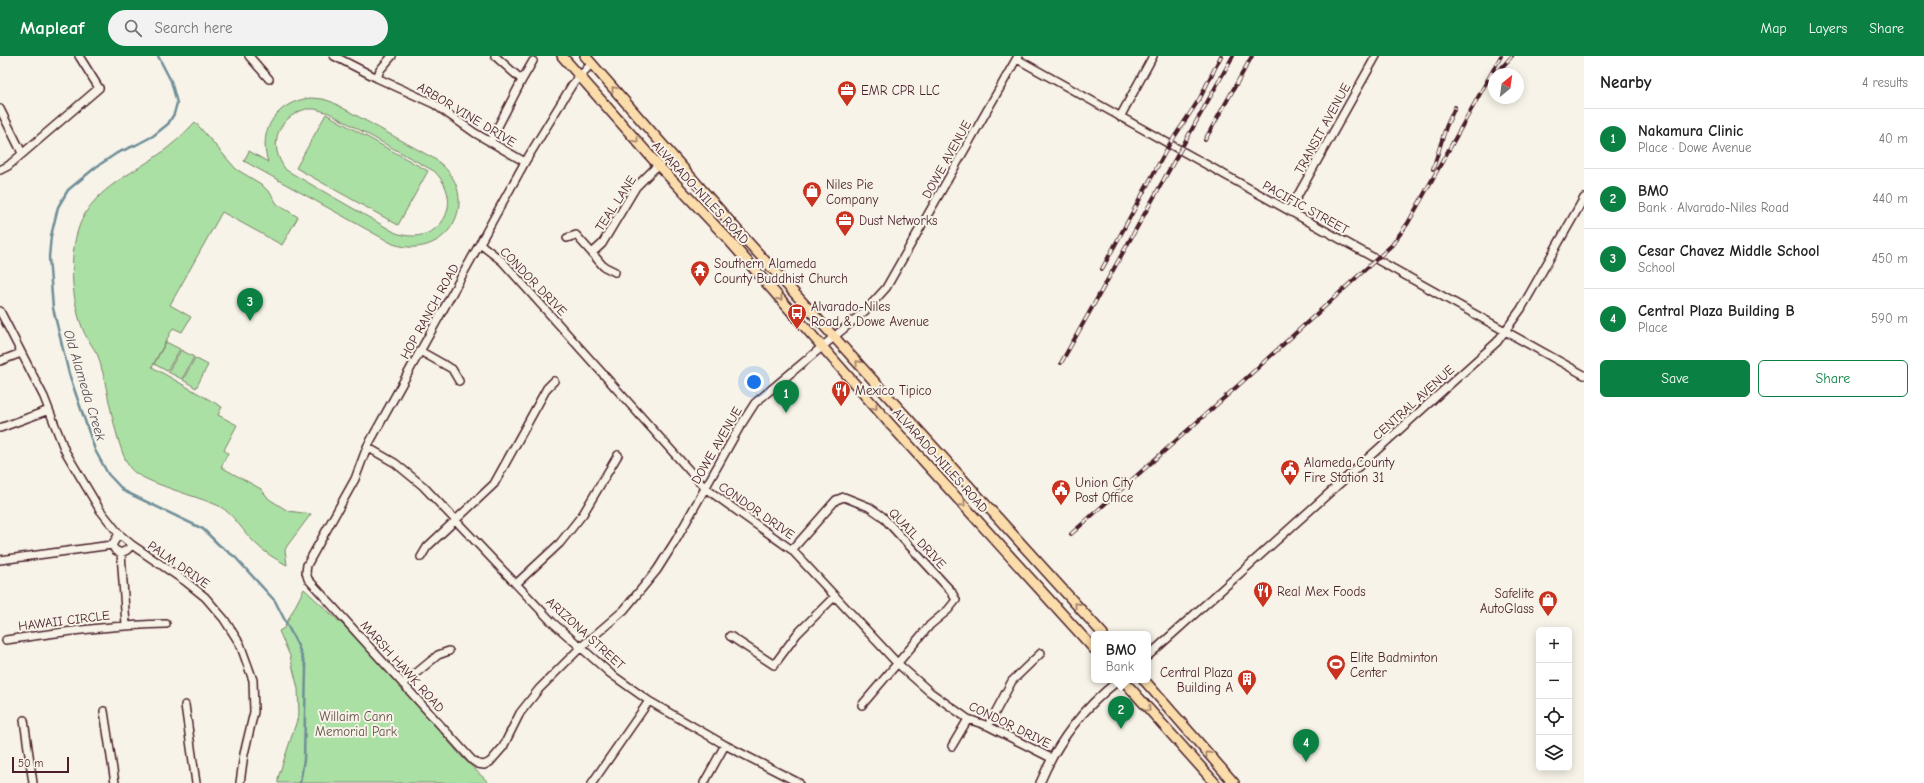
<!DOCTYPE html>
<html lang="en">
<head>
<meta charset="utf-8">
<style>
	:root { --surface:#fff; --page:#f2f2f2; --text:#222; --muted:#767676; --line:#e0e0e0; --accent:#0b8043 }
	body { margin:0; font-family:"Comic Neue",sans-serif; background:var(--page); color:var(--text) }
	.controls { position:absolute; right:12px; bottom:12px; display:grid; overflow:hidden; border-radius:6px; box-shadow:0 2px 10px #0003 }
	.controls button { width:36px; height:36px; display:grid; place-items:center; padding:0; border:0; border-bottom:1px solid var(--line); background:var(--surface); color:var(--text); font:20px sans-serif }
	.compass { position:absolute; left:1488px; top:12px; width:36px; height:36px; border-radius:50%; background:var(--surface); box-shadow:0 2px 10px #0003; rotate:29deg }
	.scale { position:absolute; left:12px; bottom:10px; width:57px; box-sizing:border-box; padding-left:4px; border:2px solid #4a1f2b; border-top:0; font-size:11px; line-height:14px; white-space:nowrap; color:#4a1f2b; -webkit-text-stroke:3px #f7f3e8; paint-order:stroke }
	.you { position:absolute; left:754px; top:326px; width:14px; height:14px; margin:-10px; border:3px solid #fff; border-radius:50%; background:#1a73e8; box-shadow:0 0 0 6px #1a73e833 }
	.badge { display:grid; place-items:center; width:26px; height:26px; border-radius:50%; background:var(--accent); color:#fff; font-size:13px; font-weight:700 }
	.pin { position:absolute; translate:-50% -33px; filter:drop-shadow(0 1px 2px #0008) }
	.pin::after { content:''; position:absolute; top:21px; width:14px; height:12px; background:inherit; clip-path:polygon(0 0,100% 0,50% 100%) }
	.popup { position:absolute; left:1091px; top:575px; width:60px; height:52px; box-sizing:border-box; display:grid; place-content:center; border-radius:6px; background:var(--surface); filter:drop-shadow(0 1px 3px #0005); font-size:13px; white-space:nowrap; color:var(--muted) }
	.popup b { font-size:15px; color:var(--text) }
	.popup::after { content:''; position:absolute; left:50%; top:100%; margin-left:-8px; border:8px solid transparent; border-top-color:var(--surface) }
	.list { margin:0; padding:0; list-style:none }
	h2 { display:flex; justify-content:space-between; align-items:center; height:52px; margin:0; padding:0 16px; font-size:17px }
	h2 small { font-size:13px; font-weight:400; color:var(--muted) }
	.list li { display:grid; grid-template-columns:26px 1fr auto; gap:12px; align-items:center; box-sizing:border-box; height:60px; padding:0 16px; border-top:1px solid var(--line) }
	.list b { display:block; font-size:15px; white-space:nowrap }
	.list p { margin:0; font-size:13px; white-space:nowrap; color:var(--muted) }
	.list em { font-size:13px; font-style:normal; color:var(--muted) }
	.actions { display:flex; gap:8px; padding:12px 16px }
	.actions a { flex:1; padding:9px 0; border:1px solid var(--accent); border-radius:6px; text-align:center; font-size:14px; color:var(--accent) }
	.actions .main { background:var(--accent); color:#fff }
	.icon { flex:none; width:22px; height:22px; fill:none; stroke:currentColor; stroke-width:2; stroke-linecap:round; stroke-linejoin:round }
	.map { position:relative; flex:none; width:1584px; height:727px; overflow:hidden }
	header { display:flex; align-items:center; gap:24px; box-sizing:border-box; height:56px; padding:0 20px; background:var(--accent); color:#fff }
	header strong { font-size:19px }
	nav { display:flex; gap:22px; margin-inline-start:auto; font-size:14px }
	.search { width:280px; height:36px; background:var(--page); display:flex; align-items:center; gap:10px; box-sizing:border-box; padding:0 14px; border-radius:22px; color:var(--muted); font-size:15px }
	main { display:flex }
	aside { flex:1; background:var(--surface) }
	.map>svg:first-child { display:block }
</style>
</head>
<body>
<header>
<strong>Mapleaf</strong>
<div class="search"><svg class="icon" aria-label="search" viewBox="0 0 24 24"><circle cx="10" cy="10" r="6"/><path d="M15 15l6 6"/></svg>Search here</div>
<nav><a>Map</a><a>Layers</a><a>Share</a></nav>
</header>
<main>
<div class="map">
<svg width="1584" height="727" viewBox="0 0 1584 727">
	<rect width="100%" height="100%" fill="#f7f3e8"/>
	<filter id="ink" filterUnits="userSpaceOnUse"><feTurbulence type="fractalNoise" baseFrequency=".025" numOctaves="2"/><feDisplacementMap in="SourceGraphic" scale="8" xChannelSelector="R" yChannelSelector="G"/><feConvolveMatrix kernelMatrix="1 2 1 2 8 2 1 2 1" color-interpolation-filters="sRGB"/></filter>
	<g filter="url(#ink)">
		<path fill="#aae0a4" stroke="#7a8068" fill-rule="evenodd" d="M311,42L323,43L332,46L433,102C486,136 451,207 393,188L244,105L249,95L268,106C257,73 278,45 311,42ZM306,53H315L329,57L434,115C467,147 439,192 396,177L286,114C267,89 277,62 306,53Z
			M326,58L428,115L398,169L296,112Z
			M195,66L236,113L261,128L271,138L277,148L298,161L282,189L222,156L170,249L191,261L182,276L173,272L152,311L222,351L218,359L237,369L224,394L228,397L221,411L261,433L269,443L288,455L311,458L287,490L285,494L287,509C275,503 264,496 255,487C243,476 234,458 219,450C200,441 141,426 131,413C118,398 108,339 103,317C101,312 100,305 98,300C93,290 85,281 82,271C70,239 67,186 86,156C103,129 135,116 161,97C173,88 184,78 195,66Z
			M166,286L180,293L167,315L154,308Z
			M181,294L194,301L182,323L168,316Z
			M195,302L208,309L196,332L183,324Z
			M304,533L344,570L391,618L461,700L489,727H278V722L299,658L298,633L290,600L279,575L284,572Z"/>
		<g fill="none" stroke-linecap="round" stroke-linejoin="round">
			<path stroke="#6f8e98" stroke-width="2.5" d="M158,0L171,25L177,47L174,58L168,68L153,80L136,89L117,97L96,111L68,134L58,151L51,180L49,201L53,252L69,318L95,394L108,418L124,435L203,473L219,489L235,501L275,545L298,590L306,611L304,704L300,727"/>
			<g stroke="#4a1f2b" stroke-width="10">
				<path id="minor" d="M249,0L269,23
					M334,0L377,22
					M392,0L380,14L377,22L434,48L475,77L525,106
					M1017,3L1584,319
					M592,7L572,29L525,106L367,391L355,423L307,509L306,516L308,523L472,704L478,708L484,709L490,706L503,691L520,657L539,633L581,591L624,554L657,514L676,484L739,372L755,347L866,254L886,232L1018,0
					M522,24L533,5
					M0,53L22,97
					M1120,61L1153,0
					M490,86L522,24L495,0
					M0,114L8,110L99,32L79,0
					M1289,155L1376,0
					M567,182L576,179L592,197L602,188L636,131L658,109
					M480,188L502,205L705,432L792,494L897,607L930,636L968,663L988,670L1051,702
					M592,197L603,210L615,216
					M0,255L44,341L65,395L100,454L119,478L132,489L185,525L205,541L224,563L240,588L253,624L254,656L244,698L240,727
					M420,295L452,313L459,325
					M0,305L21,297
					M0,372L49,354
					M367,391L395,407L423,430L552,566L611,618L649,645L725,689L799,727
					M119,478L112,489L115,494L121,497L127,494L132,489
					M792,494L836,444L844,441L869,451L882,460L951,535L956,544L948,554L930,569L862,649
					M121,497L126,569
					M421,501L427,491L494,428L547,332L554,325
					M0,504L112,489
					M517,527L560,487L583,458L618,399
					M730,580L774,609L797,578L835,540
					M6,584C59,576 112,569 166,568
					M1148,600L1497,286L1521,253L1584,142
					M403,628L438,599L449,595
					M185,649L196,727
					M104,655L115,727
					M24,664L33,727
					M988,670L1012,625L1041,597
					M952,690L968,663
					M592,727L649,645
					M704,727L725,689
					M1040,727C1058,685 1082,653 1119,624"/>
			</g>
			<g stroke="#4a1f2b" stroke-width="12">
				<path id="major" d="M562,0L658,109L726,181L890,368L1094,593
					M585,0L739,176L1103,578
					M1123,624L1215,727
					M1144,624L1234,727"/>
			</g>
			<use href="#minor" stroke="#f7f3e8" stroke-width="7"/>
			<use href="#major" stroke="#faddab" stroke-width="9"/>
			<g stroke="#4a1f2b" stroke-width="4">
				<path id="rail" d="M1496,18L1512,0
					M1205,84L1252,0
					M1433,113L1446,71L1455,51
					M1102,213L1169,89L1200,42L1221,0
					M1061,307L1233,0
					M1071,478L1242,326L1392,189L1408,167L1501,0"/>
			</g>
			<use href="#rail" stroke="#f7f3e8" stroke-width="2.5" stroke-dasharray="8" stroke-linecap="butt"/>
		</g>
		<defs><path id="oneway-chevron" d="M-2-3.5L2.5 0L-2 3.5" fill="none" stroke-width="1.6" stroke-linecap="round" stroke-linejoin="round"/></defs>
		<g stroke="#a27e6b">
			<use href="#oneway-chevron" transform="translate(614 33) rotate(-131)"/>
			<use href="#oneway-chevron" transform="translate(636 84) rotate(49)"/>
			<use href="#oneway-chevron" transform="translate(780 242) rotate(48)"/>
			<use href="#oneway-chevron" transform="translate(858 307) rotate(-132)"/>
			<use href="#oneway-chevron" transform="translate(875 351) rotate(49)"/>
			<use href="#oneway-chevron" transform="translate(963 448) rotate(48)"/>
			<use href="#oneway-chevron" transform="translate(1077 549) rotate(-132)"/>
			<use href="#oneway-chevron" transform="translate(1148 653) rotate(47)"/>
			<use href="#oneway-chevron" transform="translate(1208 698) rotate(-131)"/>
		</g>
	</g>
	<defs>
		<g id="office-pin" transform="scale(1)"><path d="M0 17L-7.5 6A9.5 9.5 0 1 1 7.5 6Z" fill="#c8321e" stroke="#f7f3e8"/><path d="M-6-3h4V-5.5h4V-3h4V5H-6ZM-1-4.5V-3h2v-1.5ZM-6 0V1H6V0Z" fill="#fff"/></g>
		<g id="shop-pin" transform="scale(1)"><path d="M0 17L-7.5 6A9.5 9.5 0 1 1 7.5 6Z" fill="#c8321e" stroke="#f7f3e8"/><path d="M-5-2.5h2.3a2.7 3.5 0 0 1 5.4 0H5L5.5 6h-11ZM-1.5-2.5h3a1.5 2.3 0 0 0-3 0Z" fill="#fff"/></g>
		<g id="temple-pin" transform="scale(1)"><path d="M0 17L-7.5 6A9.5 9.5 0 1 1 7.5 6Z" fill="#c8321e" stroke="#f7f3e8"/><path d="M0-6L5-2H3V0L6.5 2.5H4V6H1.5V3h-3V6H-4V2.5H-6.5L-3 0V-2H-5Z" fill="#fff"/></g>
		<g id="bus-pin" transform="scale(1)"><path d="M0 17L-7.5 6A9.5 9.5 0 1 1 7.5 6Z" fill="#c8321e" stroke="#f7f3e8"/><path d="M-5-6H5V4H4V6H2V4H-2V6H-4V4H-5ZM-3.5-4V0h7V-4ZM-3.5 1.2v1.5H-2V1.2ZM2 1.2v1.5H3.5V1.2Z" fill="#fff"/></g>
		<g id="restaurant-pin" transform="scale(1)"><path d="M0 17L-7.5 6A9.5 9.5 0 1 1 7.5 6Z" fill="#c8321e" stroke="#f7f3e8"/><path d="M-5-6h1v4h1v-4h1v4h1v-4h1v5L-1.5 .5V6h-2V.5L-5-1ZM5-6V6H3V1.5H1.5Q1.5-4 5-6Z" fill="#fff"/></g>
		<g id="civic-pin" transform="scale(1)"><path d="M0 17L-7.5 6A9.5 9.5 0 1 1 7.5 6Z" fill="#c8321e" stroke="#f7f3e8"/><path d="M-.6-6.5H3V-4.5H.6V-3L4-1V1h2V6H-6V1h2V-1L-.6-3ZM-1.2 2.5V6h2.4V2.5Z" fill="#fff"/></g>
		<g id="stadium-pin" transform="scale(1)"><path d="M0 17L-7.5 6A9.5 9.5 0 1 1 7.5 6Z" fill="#c8321e" stroke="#f7f3e8"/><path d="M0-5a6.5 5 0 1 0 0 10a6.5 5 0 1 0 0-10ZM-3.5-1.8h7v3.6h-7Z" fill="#fff"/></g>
		<g id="building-pin" transform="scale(1)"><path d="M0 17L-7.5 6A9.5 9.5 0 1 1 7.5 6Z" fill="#c8321e" stroke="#f7f3e8"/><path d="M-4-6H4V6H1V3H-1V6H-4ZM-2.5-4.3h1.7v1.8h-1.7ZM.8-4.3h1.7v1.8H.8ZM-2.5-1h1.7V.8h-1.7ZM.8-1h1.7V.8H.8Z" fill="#fff"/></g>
	</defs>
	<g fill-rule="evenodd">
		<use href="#office-pin" x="847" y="34"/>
		<use href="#shop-pin" x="812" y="135"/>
		<use href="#office-pin" x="845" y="164"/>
		<use href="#temple-pin" x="700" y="214"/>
		<use href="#bus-pin" x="797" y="257"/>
		<use href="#restaurant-pin" x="841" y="334"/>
		<use href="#civic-pin" x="1290" y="413"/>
		<use href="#civic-pin" x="1061" y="433"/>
		<use href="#restaurant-pin" x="1263" y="535"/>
		<use href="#shop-pin" x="1548" y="544"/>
		<use href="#stadium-pin" x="1336" y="608"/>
		<use href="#building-pin" x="1247" y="623"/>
	</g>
	<g text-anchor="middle" stroke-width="4" stroke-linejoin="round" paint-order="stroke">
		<g font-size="13" fill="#4a1f2b" stroke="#f7f3e8" text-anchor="start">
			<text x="861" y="39">EMR CPR LLC</text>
			<text x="826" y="133">Niles Pie<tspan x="826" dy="15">Company</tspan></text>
			<text x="859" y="169">Dust Networks</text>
			<text x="714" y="212">Southern Alameda<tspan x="714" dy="15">County Buddhist Church</tspan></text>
			<text x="811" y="255">Alvarado-Niles<tspan x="811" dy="15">Road &amp; Dowe Avenue</tspan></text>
			<text x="855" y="339">Mexico Tipico</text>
			<text x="1304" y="411">Alameda County<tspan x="1304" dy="15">Fire Station 31</tspan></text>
			<text x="1075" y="431">Union City<tspan x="1075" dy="15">Post Office</tspan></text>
			<text x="1277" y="540">Real Mex Foods</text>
			<text x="1534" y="542" text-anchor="end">Safelite<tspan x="1534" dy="15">AutoGlass</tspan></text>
			<text x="1350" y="606">Elite Badminton<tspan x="1350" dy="15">Center</tspan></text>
			<text x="1233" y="621" text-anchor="end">Central Plaza<tspan x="1233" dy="15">Building A</tspan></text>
		</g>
		<g font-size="13" fill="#4a1f2b" stroke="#f7f3e8">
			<text transform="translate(467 58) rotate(31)" y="5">ARBOR VINE DRIVE</text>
			<text transform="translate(1322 72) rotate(-61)" y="5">TRANSIT AVENUE</text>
			<text transform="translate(946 103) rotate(-61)" y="5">DOWE AVENUE</text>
			<text transform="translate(701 136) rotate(47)" y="5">ALVARADO-NILES ROAD</text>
			<text transform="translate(615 147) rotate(-57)" y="5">TEAL LANE</text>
			<text transform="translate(1306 151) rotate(29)" y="5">PACIFIC STREET</text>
			<text transform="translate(534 225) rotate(46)" y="5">CONDOR DRIVE</text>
			<text transform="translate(429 255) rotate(-61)" y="5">HOP RANCH ROAD</text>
			<text transform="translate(1413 346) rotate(-42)" y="5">CENTRAL AVENUE</text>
			<text transform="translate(716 389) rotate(-60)" y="5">DOWE AVENUE</text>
			<text transform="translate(941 404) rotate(48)" y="5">ALVARADO-NILES ROAD</text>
			<text transform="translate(757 454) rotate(35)" y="5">CONDOR DRIVE</text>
			<text transform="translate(918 482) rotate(47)" y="5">QUAIL DRIVE</text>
			<text transform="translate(179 508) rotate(35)" y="5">PALM DRIVE</text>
			<text transform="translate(64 564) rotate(-7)" y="5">HAWAII CIRCLE</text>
			<text transform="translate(586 577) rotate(42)" y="5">ARIZONA STREET</text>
			<text transform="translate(403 610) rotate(48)" y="5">MARSH HAWK ROAD</text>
			<text transform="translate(1010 668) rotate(26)" y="5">CONDOR DRIVE</text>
		</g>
		<g font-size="13" fill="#624f49" stroke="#f7f3e8">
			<text x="356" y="665">Willaim Cann<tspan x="356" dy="15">Memorial Park</tspan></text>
		</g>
		<g font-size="14" font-style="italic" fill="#594d58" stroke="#f7f3e8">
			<text transform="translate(85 329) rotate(73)" y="5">Old Alameda Creek</text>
		</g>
	</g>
</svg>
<div class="controls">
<button>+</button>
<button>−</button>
<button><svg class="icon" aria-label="locate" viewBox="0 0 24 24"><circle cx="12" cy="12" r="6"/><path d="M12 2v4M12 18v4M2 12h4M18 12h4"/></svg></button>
<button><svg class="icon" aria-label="layers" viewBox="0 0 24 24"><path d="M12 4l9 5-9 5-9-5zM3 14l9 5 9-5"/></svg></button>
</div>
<svg class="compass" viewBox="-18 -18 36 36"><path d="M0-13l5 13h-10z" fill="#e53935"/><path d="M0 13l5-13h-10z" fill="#767676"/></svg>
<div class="scale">50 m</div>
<div class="you"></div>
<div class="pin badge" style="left:786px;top:357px">1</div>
<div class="pin badge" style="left:1121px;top:673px">2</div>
<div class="popup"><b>BMO</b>Bank</div>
<div class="pin badge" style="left:250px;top:265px">3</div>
<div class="pin badge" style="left:1306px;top:706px">4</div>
</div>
<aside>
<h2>Nearby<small>4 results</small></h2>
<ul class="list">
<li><span class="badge">1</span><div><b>Nakamura Clinic</b><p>Place · Dowe Avenue</p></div><em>40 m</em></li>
<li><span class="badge">2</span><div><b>BMO</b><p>Bank · Alvarado-Niles Road</p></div><em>440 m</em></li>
<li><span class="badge">3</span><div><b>Cesar Chavez Middle School</b><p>School</p></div><em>450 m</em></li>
<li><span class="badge">4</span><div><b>Central Plaza Building B</b><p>Place</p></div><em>590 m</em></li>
</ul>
<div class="actions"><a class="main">Save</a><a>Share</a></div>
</aside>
</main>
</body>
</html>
